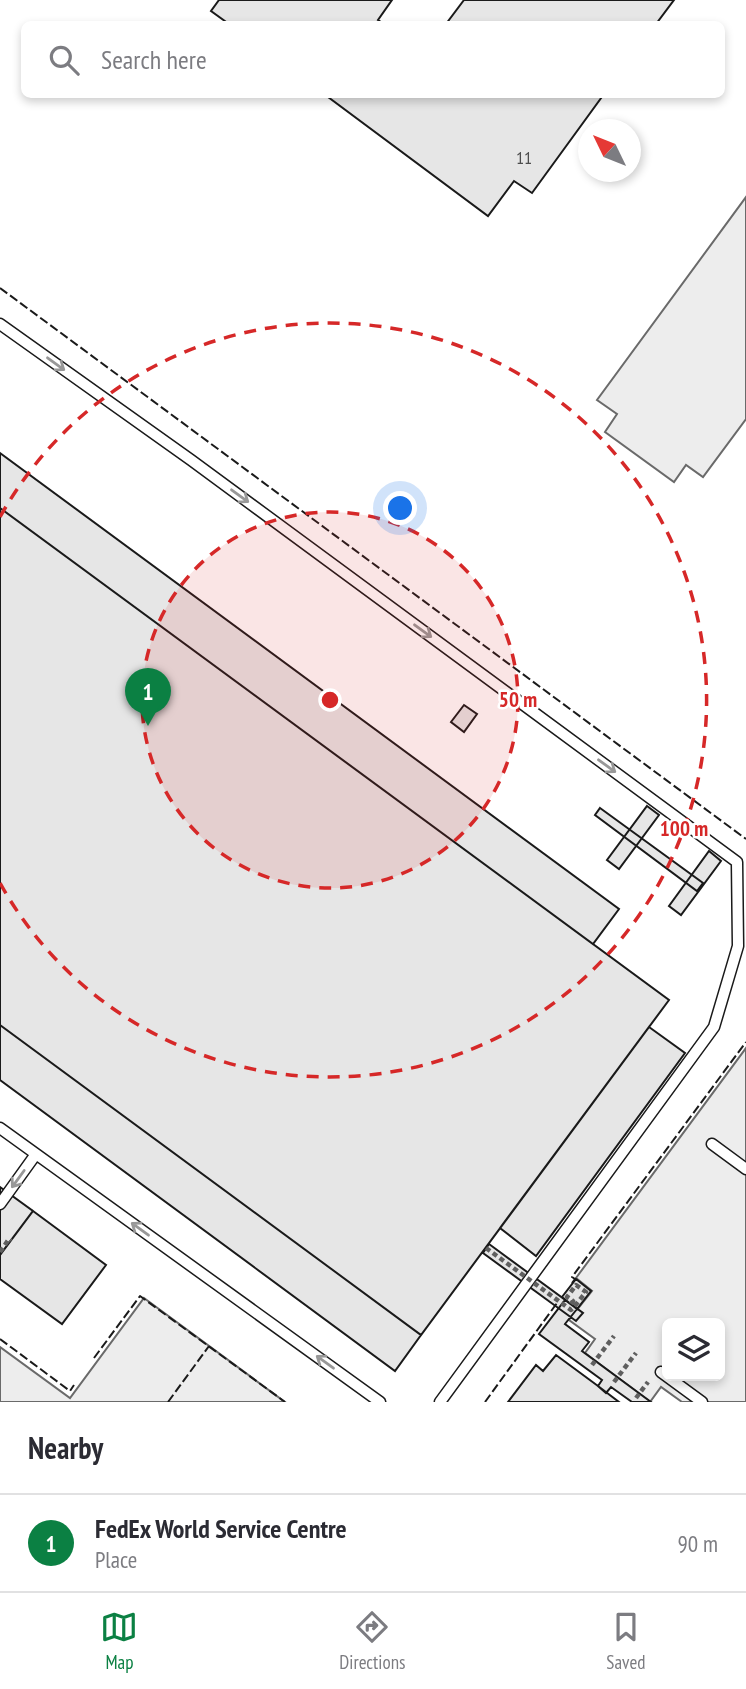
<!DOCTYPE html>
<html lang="en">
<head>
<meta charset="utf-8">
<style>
	:root { --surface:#fff; --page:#f7f7f7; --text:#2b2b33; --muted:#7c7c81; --line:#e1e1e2; --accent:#0b8043 }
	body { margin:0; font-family:"PT Sans Narrow",sans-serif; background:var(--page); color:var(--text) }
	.controls { position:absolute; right:21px; bottom:21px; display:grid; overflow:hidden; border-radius:10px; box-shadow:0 4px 10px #0003 }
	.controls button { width:63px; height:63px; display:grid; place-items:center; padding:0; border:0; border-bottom:2px solid var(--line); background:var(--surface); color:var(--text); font:35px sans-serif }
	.compass { position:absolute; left:578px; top:119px; width:63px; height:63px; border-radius:50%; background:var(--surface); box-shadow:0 4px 10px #0003; rotate:313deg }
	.you { position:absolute; left:401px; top:509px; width:24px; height:24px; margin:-18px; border:5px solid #fff; border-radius:50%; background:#1a73e8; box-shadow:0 0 0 10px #1a73e833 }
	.badge { display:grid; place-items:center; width:46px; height:46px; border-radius:50%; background:var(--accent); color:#fff; font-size:23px; font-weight:700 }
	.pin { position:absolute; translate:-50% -58px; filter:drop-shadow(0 2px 4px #0008) }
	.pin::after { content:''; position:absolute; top:37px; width:24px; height:21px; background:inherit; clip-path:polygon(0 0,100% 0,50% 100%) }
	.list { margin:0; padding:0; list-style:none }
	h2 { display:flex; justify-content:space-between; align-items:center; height:91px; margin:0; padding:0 28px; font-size:30px }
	h2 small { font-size:23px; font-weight:400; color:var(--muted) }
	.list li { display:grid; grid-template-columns:46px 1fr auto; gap:21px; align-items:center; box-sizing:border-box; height:98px; padding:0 28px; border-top:2px solid var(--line) }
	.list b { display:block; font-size:26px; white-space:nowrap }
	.list p { margin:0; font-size:23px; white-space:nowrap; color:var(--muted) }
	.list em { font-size:23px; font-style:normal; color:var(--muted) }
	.icon { flex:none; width:38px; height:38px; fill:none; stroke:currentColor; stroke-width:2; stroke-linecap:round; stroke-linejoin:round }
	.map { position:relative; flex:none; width:746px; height:1402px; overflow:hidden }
	.search { position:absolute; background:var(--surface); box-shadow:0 4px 10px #0003; left:21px; right:21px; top:21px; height:77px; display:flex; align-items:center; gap:18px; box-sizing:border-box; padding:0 24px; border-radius:10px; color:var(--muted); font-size:26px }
	.sheet { height:189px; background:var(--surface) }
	nav { display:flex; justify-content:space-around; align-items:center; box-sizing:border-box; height:98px; border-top:2px solid var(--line); background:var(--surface); font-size:19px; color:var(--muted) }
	nav a { display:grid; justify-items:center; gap:4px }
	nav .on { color:var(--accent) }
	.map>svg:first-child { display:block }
</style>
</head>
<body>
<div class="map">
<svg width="746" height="1402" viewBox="0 0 746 1402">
	<rect width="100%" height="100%" fill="#fff"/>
	<path fill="#ededed" stroke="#6a6a6a" stroke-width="2" fill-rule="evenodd" d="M746,197V419L703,477L686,465L674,482L605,432L617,414L597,400Z
		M746,1048V1402H682L661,1387L650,1402L585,1353L595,1339L569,1320L592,1291L576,1278ZM667,1323H720V1376H667Z
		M144,1298L285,1402H0V1347L70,1398Z"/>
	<path fill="#e6e6e6" stroke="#1a1a1a" stroke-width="2" d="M219,0H392L378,20L384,24H229L211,11Z
		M464,0H674L656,24H446Z
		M324,94H604L532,193L514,181L488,216Z
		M0,453L619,909L593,944L0,508Z
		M0,508L669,1000L421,1335L0,1025Z
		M464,705L477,714L464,732L451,722Z
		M647,806L659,815L619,869L607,860Z
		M600,808L703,883L697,891L595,815Z
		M709,851L721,861L681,915L669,906Z
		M0,1025L421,1335L395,1371L0,1080Z
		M649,1027L685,1053L536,1256L500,1228Z
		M0,1187L33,1211L0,1255Z
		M33,1211L106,1265L62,1324L0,1279V1255Z
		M489,1244L583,1313L576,1321L483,1253Z
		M576,1279L591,1291L577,1309L562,1297Z
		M565,1300L577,1309L565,1324L589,1342L582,1351L651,1402H632L611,1387L606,1393L598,1386L602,1380L539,1334Z
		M556,1355L598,1386L619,1402H508L536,1365L543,1371Z"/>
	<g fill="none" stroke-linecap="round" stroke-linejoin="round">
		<g stroke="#1a1a1a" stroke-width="13">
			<path id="lane" d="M0,324L191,460L737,862L738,946L714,1027L440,1402
				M0,1128L380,1402
				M712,1144L746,1169
				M0,1204L36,1154
				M661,1372L702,1402"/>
		</g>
		<path stroke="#5f5f5f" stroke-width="4.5" stroke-dasharray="5 3.5" stroke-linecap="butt" d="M0,1252L9,1239L11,1241
			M571,1304L573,1301L567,1297L576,1285L586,1292L574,1307
			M592,1365L614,1336
			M614,1382L636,1353
			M636,1398L648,1382"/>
		<use href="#lane" stroke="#fff" stroke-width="10"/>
		<path stroke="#5f5f5f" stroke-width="4.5" stroke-dasharray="5 3.5" stroke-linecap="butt" d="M486,1248L571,1310L574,1307"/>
		<path stroke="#1a1a1a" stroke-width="2" stroke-dasharray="9 3.5" stroke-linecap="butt" d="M0,288L746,839
			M572,1283L575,1279L572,1277L746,1042
			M0,1339L70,1391L74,1385
			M94,1358L140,1296L285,1402
			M168,1402L209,1346
			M485,1402L557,1303"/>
	</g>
	<defs><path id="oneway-shaft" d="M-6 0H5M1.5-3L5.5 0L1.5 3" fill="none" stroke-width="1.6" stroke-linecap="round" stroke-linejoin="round" transform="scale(1.75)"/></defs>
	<g stroke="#989898">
		<use href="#oneway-shaft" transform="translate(56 364) rotate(36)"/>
		<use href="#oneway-shaft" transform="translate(240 496) rotate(36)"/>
		<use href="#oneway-shaft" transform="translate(423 631) rotate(36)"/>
		<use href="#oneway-shaft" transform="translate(607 766) rotate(36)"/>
		<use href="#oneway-shaft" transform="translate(18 1179) rotate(126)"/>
		<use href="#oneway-shaft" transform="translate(140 1229) rotate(-144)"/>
		<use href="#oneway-shaft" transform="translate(325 1362) rotate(-144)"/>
	</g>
	<circle cx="330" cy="700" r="188" fill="#d62828" fill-opacity=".12"/>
	<g fill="none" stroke="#d62828" stroke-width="3.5" stroke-dasharray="12 9">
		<circle cx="330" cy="700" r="188"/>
		<path d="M0 517A377 377 0 1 1 0 883"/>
	</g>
	<g text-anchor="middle" stroke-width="5" stroke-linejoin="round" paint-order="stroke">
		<g font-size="18" fill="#4d4d4d">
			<text x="524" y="164">11</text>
		</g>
	</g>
	<circle cx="330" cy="700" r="10" fill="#d62828" stroke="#fff" stroke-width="3.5"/>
	<g font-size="21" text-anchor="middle" font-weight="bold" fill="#d62828" stroke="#fff" stroke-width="5" stroke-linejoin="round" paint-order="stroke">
		<text x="518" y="707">50 m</text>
		<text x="684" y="836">100 m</text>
	</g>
</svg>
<div class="controls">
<button><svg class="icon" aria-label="layers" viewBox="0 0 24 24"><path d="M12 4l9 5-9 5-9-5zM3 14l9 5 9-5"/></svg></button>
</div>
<svg class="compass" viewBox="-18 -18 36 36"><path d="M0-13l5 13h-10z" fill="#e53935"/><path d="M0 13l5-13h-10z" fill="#7c7c81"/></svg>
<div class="you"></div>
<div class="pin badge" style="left:148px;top:726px">1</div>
<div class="search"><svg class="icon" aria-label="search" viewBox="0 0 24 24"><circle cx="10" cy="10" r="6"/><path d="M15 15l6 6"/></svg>Search here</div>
</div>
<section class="sheet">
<h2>Nearby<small></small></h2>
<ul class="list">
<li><span class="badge">1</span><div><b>FedEx World Service Centre</b><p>Place</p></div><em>90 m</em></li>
</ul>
</section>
<nav>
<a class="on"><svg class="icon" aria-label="map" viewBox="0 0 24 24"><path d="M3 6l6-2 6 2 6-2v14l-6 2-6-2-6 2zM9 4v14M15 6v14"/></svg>Map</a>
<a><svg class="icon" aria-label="directions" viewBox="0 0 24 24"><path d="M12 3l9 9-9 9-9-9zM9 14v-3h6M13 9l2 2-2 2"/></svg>Directions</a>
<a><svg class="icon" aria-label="saved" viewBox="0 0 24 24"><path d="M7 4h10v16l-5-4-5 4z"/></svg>Saved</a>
</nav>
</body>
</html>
